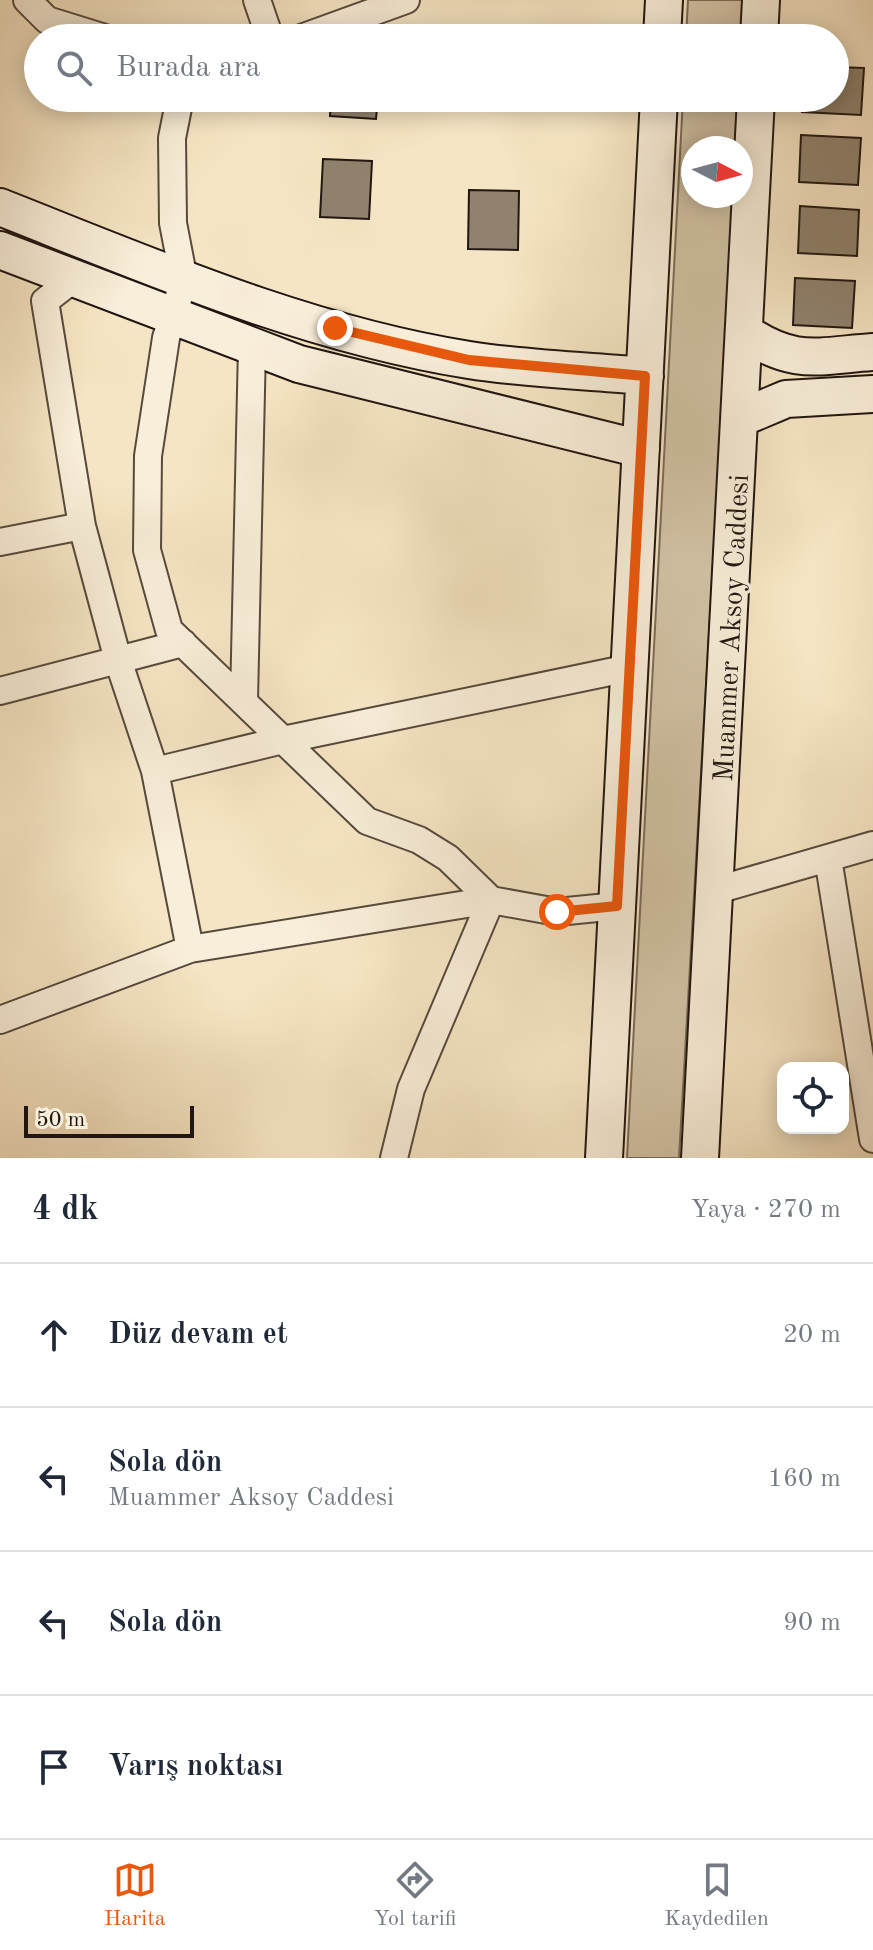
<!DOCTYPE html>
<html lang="tr">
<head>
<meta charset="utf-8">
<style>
	:root { --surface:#fff; --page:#f6f6f7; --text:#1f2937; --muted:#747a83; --line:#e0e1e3; --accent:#ea580c }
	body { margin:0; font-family:"Old Standard TT",serif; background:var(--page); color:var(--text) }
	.controls { position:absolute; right:24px; bottom:24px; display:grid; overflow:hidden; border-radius:16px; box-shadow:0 4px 20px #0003 }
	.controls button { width:72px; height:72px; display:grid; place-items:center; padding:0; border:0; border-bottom:2px solid var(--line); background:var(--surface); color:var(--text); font:40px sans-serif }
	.compass { position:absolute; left:681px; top:136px; width:72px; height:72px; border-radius:50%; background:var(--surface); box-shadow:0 4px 20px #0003; rotate:96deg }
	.scale { position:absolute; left:24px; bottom:20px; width:170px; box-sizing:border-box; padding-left:8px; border:4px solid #211610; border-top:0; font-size:22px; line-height:28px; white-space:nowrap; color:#211610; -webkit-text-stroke:6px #f9eed9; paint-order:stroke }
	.stop { position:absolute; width:24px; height:24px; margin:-18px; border:6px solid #ea580c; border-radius:50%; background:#fff }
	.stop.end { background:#ea580c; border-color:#fff; box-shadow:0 2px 8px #0008 }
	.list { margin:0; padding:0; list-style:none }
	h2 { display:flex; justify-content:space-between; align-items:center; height:104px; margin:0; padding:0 32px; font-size:34px }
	h2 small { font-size:26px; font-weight:400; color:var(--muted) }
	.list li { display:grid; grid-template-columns:52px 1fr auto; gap:24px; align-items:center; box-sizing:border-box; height:144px; padding:0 32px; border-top:2px solid var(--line) }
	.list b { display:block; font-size:30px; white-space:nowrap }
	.list p { margin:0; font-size:26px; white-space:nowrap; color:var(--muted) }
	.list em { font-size:26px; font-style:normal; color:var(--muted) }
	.icon { flex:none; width:44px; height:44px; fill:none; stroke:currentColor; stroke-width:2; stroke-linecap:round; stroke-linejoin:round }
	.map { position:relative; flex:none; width:873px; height:1158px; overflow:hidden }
	.search { position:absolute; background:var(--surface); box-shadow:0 4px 20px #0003; left:24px; right:24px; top:24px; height:88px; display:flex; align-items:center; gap:20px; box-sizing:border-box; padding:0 28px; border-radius:44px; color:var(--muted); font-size:30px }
	.sheet { height:680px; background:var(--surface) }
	nav { display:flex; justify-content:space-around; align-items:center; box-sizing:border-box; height:112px; border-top:2px solid var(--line); background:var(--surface); font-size:22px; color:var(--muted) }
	nav a { display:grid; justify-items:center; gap:4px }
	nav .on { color:var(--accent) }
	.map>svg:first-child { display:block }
</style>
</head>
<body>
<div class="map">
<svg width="873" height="1158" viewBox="0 0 873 1158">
	<rect width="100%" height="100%" fill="#f6e5c4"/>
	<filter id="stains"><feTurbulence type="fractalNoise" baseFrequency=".0025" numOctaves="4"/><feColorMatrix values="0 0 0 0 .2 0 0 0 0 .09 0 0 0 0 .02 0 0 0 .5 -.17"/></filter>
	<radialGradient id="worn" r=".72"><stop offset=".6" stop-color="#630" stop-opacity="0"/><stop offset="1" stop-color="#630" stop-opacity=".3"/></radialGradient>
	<path fill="#d2c2a5" stroke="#7a6c5a" stroke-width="2" d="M688,0H746L743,38H686Z
		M683,98H740L737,148H693V196H734L679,1158H627Z"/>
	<path fill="#90826e" stroke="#211610" stroke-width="2" d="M429,31L474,33V38H428Z
		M835,67L864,68L861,115L802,112L803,98H835Z
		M331,98H378L376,119L330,116Z
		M801,135L861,138L858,185L799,182Z
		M323,159L372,161L369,219L320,217Z
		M469,190L519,191L518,250L468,249Z
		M800,206L859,210L857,256L798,253Z
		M795,278L855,281L852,328L793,325Z"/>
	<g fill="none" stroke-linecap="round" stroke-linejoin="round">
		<g stroke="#564a3d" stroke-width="30">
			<path id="street" d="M27,0L47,20L105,38
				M257,0L270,38
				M301,38L406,0
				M180,98L172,138L173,223L184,280L166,338L148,456L147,550L169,630L367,821L419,840L448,858L491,900L557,912L617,906
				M76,277L45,301L82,526L118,660L155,771
				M0,542L82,526
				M0,691L183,643
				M244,700L252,347
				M828,858L873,1139
				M717,890L873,845
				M190,949L155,771L283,740L629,668
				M0,1020L190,949L491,900L411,1089L394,1158"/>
		</g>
		<g stroke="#211610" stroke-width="40">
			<path id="secondary" d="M662,38L664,0
				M759,38L761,0
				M0,207C152,267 306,334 469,360C526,369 586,371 645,376
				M0,250L299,364L641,449
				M744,332C794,366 816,356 873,352
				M741,418L786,399L873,394
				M604,1158L659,98
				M700,1158L756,98"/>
		</g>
		<use href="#street" stroke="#f9eed9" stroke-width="26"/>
		<use href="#secondary" stroke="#f9eed9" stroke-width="36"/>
	</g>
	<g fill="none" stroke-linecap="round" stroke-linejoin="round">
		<path stroke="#ea580c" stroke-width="10" d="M335,328L469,360L645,376L617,906L557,912"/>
	</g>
	<g text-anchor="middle" stroke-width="6" stroke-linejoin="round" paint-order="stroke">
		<g font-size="28" fill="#211610" stroke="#f9eed9">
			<text transform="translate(730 628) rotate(-87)" y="10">Muammer Aksoy Caddesi</text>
		</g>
	</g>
	<rect width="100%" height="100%" filter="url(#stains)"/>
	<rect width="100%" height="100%" fill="url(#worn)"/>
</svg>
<div class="controls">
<button><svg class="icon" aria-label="locate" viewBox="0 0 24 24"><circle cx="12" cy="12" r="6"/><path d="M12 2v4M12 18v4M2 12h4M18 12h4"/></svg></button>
</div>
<svg class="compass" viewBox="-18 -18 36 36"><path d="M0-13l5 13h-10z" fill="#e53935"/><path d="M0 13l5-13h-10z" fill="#747a83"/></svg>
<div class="scale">50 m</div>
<div class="stop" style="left:557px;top:912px"></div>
<div class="stop end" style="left:335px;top:328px"></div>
<div class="search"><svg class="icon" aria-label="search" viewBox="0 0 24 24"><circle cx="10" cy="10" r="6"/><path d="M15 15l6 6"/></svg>Burada ara</div>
</div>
<section class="sheet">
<h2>4 dk<small>Yaya · 270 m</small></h2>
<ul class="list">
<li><svg class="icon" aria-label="ahead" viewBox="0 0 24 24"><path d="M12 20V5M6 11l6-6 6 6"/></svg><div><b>Düz devam et</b></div><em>20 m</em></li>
<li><svg class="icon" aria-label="left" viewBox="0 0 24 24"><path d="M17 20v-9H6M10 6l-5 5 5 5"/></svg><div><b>Sola dön</b><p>Muammer Aksoy Caddesi</p></div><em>160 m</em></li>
<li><svg class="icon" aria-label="left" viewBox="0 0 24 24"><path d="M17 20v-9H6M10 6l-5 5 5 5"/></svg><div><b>Sola dön</b></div><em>90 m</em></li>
<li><svg class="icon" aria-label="arrive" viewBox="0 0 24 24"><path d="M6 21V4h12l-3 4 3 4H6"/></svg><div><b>Varış noktası</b></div></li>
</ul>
</section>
<nav>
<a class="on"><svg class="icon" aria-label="map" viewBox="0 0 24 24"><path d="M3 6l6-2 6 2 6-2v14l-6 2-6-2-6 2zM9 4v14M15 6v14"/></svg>Harita</a>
<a><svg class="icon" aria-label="directions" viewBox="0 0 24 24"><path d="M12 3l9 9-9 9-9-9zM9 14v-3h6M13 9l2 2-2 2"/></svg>Yol tarifi</a>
<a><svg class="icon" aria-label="saved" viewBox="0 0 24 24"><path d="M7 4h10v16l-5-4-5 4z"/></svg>Kaydedilen</a>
</nav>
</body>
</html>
